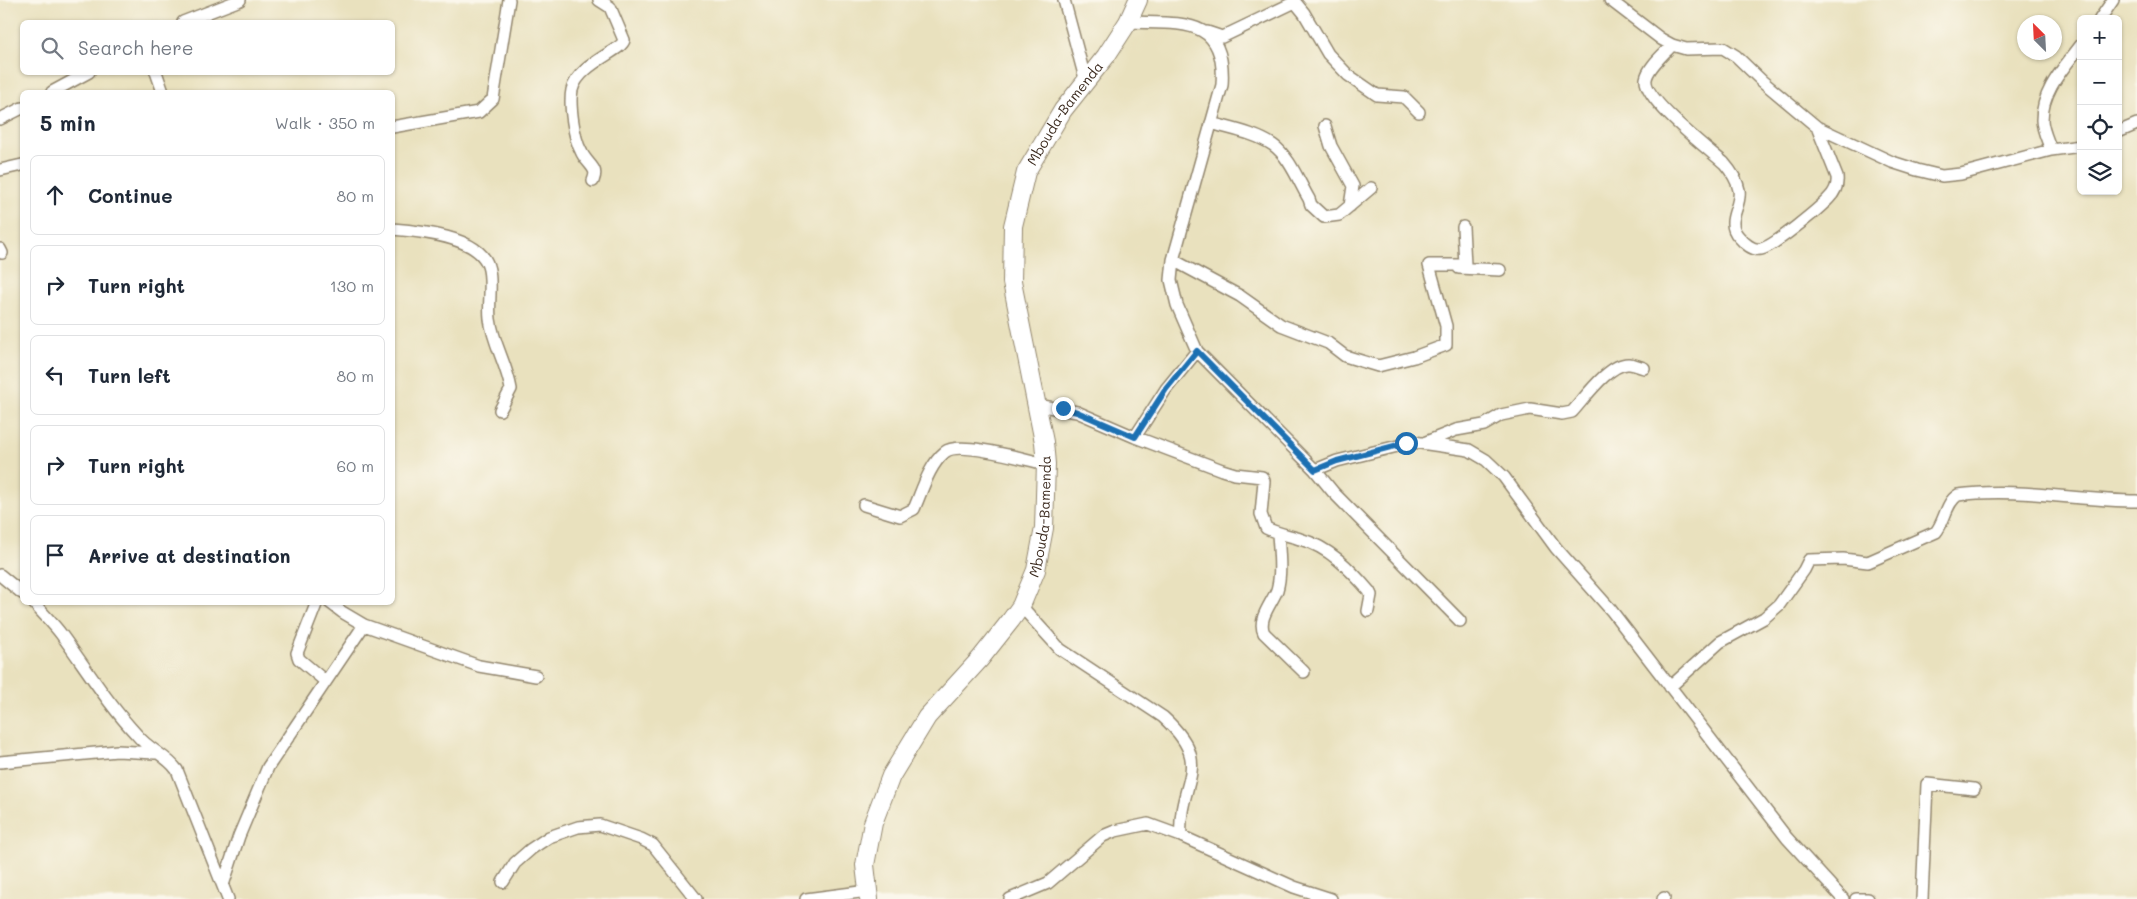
<!DOCTYPE html>
<html lang="en">
<head>
<meta charset="utf-8">
<style>
	:root { --surface:#fff; --page:#f6f6f7; --text:#1f2937; --muted:#747a83; --line:#e0e1e3 }
	body { margin:0; font-family:Mali,sans-serif; background:var(--page); color:var(--text) }
	.controls { position:absolute; right:15px; top:15px; display:grid; overflow:hidden; border-radius:8px; box-shadow:0 1px 4px #0004 }
	.controls button { width:45px; height:45px; display:grid; place-items:center; padding:0; border:0; border-bottom:1px solid var(--line); background:var(--surface); color:var(--text); font:25px sans-serif }
	.compass { position:absolute; left:2017px; top:15px; width:45px; height:45px; border-radius:50%; background:var(--surface); box-shadow:0 1px 4px #0004; rotate:336deg }
	.stop { position:absolute; width:15px; height:15px; margin:-11px; border:4px solid #1f6fb2; border-radius:50%; background:#fff }
	.stop.end { background:#1f6fb2; border-color:#fff; box-shadow:0 1px 5px #0008 }
	.list { margin:0; padding:0; list-style:none }
	h2 { display:flex; justify-content:space-between; align-items:center; height:65px; margin:0; padding:0 20px; font-size:21px }
	h2 small { font-size:16px; font-weight:400; color:var(--muted) }
	.list li { display:grid; grid-template-columns:32px 1fr auto; gap:15px; align-items:center; box-sizing:border-box; height:80px; margin:0 10px 10px; padding:0 10px; border:1px solid var(--line); border-radius:8px }
	.list b { display:block; font-size:19px; white-space:nowrap }
	.list em { font-size:16px; font-style:normal; color:var(--muted) }
	.icon { flex:none; width:28px; height:28px; fill:none; stroke:currentColor; stroke-width:2; stroke-linecap:round; stroke-linejoin:round }
	.map { position:relative; flex:none; width:2137px; height:899px; overflow:hidden }
	.search { position:absolute; background:var(--surface); box-shadow:0 1px 4px #0004; left:20px; top:20px; width:375px; height:55px; display:flex; align-items:center; gap:12px; box-sizing:border-box; padding:0 18px; border-radius:8px; color:var(--muted); font-size:19px }
	.panel { position:absolute; background:var(--surface); box-shadow:0 1px 4px #0004; left:20px; top:90px; width:375px; height:515px; border-radius:8px }
	.map>svg:first-child { display:block }
</style>
</head>
<body>
<div class="map">
<svg width="2137" height="899" viewBox="0 0 2137 899">
	<rect width="100%" height="100%" fill="#fbf7ec"/>
	<filter id="ink" filterUnits="userSpaceOnUse"><feTurbulence type="fractalNoise" baseFrequency=".02" numOctaves="2"/><feDisplacementMap in="SourceGraphic" scale="10" xChannelSelector="R" yChannelSelector="G"/><feConvolveMatrix kernelMatrix="1 2 1 2 8 2 1 2 1" color-interpolation-filters="sRGB"/></filter>
	<filter id="wash" filterUnits="userSpaceOnUse"><feTurbulence type="fractalNoise" baseFrequency=".0096" numOctaves="4" result="noise"/><feDisplacementMap in="SourceGraphic" scale="20" xChannelSelector="R" yChannelSelector="G"/><feGaussianBlur stdDeviation="1.12" result="paint"/><feColorMatrix in="noise" values="0 0 0 0 0 0 0 0 0 0 0 0 0 0 0 0 0 1.4 0 .05"/><feComposite in="paint" operator="in"/></filter>
	<g filter="url(#wash)">
		<rect width="100%" height="100%" fill="#e9e1be"/>
	</g>
	<g filter="url(#ink)">
		<g fill="none" stroke-linecap="round" stroke-linejoin="round">
			<g stroke="#92866e" stroke-width="14">
				<path id="minor" d="M1064,0L1086,82
					M1610,0L1661,39L1672,45L1686,49L1723,48L1736,56L1762,81L1817,127L1892,162L1917,170L1942,176L1961,174L2051,150L2081,146
					M2100,19L2113,0
					M183,22L240,0
					M1128,22C1179,24 1227,15 1222,85L1173,260L1171,280L1177,305L1197,351L1315,470L1337,461L1414,442L1469,450L1486,460L1504,477L1556,548L1611,610L1787,838L1843,899
					M1207,32L1222,37L1295,2L1304,13L1328,54L1348,75L1377,95L1404,97L1419,112
					M1672,45C1664,54 1648,67 1646,79C1643,99 1708,149 1724,163C1731,171 1737,179 1739,190C1742,207 1724,221 1739,237C1744,243 1753,251 1761,249C1773,247 1820,208 1829,198C1835,192 1838,185 1837,177L1817,127
					M156,72L163,92
					M52,92L89,72
					M0,119L22,108
					M1211,123C1231,129 1255,133 1273,145C1289,156 1299,182 1309,199L1311,205L1324,217L1339,215L1371,188
					M1325,126L1331,146L1353,186L1350,206
					M392,127L479,112L493,99L509,0
					M2118,132L2137,124
					M2051,150C2048,141 2042,129 2042,120C2042,90 2064,68 2081,45
					M0,170L22,165
					M593,181C594,178 596,174 594,170C591,164 584,159 581,151C574,139 569,104 572,90C578,64 622,51 624,40L610,7L599,0
					M392,229C418,231 479,236 488,266C493,280 488,303 490,319C493,343 507,365 511,389L500,410
					M0,249L2,253
					M1173,260L1240,296L1281,325L1328,343L1345,356L1358,360L1378,366L1414,357L1446,345V326L1429,265H1465L1463,227
					M1459,268L1500,270
					M1037,405L1077,412L1135,437L1222,470L1235,474L1262,477L1264,481L1261,514L1266,528C1278,534 1288,535 1300,539C1329,547 1350,569 1369,591L1371,595L1368,611
					M1135,437L1166,389L1197,351
					M1426,442L1456,430L1484,425L1501,415L1530,409L1562,414L1572,412C1584,399 1610,362 1629,364C1634,364 1639,367 1644,368
					M1315,470L1333,492L1460,621
					M864,505L900,516L914,509C922,491 929,465 945,452C959,440 1027,460 1046,464
					M1278,534C1279,551 1282,573 1277,590C1272,603 1257,619 1264,633L1304,672
					M0,575L22,593
					M33,602C42,613 53,623 61,634C86,668 108,704 137,735C149,750 166,755 177,770L228,899
					M317,602L297,653L299,659L325,681
					M329,602L342,612L364,625L479,666L536,676
					M1021,606L1060,649L1163,717C1217,766 1177,780 1181,836
					M1670,687L1720,642L1764,618L1779,605L1804,570L1809,560L1843,559L1868,562L1936,532C1945,521 1946,502 1958,495C2018,487 2077,501 2137,501
					M0,762L117,751L155,753
					M503,882L515,863L531,849L549,837L578,827L600,825L641,839L653,845L696,899
					M223,885L239,836L268,767L364,625
					M806,899L868,891
					M1010,899L1048,883L1103,836L1115,831L1148,824L1181,836L1294,887L1331,899
					M1663,899L1664,898
					M1856,899H1868
					M1922,899L1927,784L1974,789"/>
			</g>
			<g stroke="#92866e" stroke-width="20">
				<g id="highway">
					<path id="s1" d="M869,899L865,865L873,823L891,776L927,717L980,659L1011,620L1021,606L1036,570L1044,528L1046,464L1044,442L1012,282L1013,226L1026,172L1063,110L1106,56L1128,22L1138,0"/>
				</g>
			</g>
			<use href="#minor" stroke="#fff" stroke-width="11"/>
			<use href="#highway" stroke="#fff" stroke-width="18"/>
		</g>
	</g>
	<g fill="none" stroke-linecap="round" stroke-linejoin="round" filter="url(#ink)">
		<path stroke="#1f6fb2" stroke-width="6" d="M1063,408L1077,412L1135,437L1166,389L1197,351L1315,470L1337,461L1406,443"/>
	</g>
	<g text-anchor="middle" stroke-width="4" stroke-linejoin="round" paint-order="stroke">
		<g font-size="14" fill="#3b2a1e" stroke="#fbf7ec">
			<text dy="5" stroke="none"><textPath href="#s1" startOffset="855">Mbouda-Bamenda</textPath></text>
			<text dy="5" stroke="none"><textPath href="#s1" startOffset="435">Mbouda-Bamenda</textPath></text>
		</g>
	</g>
</svg>
<div class="controls">
<button>+</button>
<button>−</button>
<button><svg class="icon" aria-label="locate" viewBox="0 0 24 24"><circle cx="12" cy="12" r="6"/><path d="M12 2v4M12 18v4M2 12h4M18 12h4"/></svg></button>
<button><svg class="icon" aria-label="layers" viewBox="0 0 24 24"><path d="M12 4l9 5-9 5-9-5zM3 14l9 5 9-5"/></svg></button>
</div>
<svg class="compass" viewBox="-18 -18 36 36"><path d="M0-13l5 13h-10z" fill="#e53935"/><path d="M0 13l5-13h-10z" fill="#747a83"/></svg>
<div class="stop" style="left:1406px;top:443px"></div>
<div class="stop end" style="left:1063px;top:408px"></div>
<div class="search"><svg class="icon" aria-label="search" viewBox="0 0 24 24"><circle cx="10" cy="10" r="6"/><path d="M15 15l6 6"/></svg>Search here</div>
<section class="panel">
<h2>5 min<small>Walk · 350 m</small></h2>
<ul class="list">
<li><svg class="icon" aria-label="ahead" viewBox="0 0 24 24"><path d="M12 20V5M6 11l6-6 6 6"/></svg><div><b>Continue</b></div><em>80 m</em></li>
<li><svg class="icon" aria-label="right" viewBox="0 0 24 24"><path d="M7 20v-9h11M14 6l5 5-5 5"/></svg><div><b>Turn right</b></div><em>130 m</em></li>
<li><svg class="icon" aria-label="left" viewBox="0 0 24 24"><path d="M17 20v-9H6M10 6l-5 5 5 5"/></svg><div><b>Turn left</b></div><em>80 m</em></li>
<li><svg class="icon" aria-label="right" viewBox="0 0 24 24"><path d="M7 20v-9h11M14 6l5 5-5 5"/></svg><div><b>Turn right</b></div><em>60 m</em></li>
<li><svg class="icon" aria-label="arrive" viewBox="0 0 24 24"><path d="M6 21V4h12l-3 4 3 4H6"/></svg><div><b>Arrive at destination</b></div></li>
</ul>
</section>
</div>
</body>
</html>
